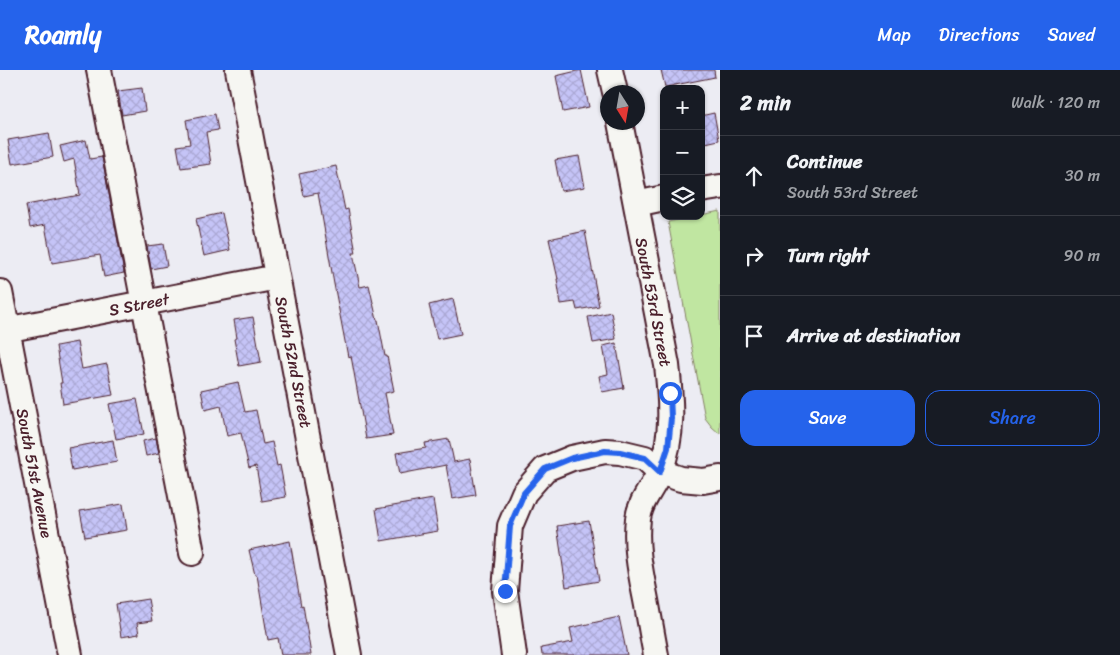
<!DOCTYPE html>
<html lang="en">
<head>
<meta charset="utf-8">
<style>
	:root { --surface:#171b24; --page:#242831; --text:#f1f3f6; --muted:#9ea1a6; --line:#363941; --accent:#2563eb }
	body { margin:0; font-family:Sriracha,sans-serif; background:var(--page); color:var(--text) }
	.controls { position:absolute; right:15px; top:15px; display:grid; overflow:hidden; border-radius:10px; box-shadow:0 1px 4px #0004 }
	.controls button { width:45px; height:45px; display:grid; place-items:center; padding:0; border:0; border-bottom:1px solid var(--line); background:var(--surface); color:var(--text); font:25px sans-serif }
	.compass { position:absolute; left:600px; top:15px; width:45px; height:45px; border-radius:50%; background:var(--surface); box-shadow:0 1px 4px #0004; rotate:169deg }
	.stop { position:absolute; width:15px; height:15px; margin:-11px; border:4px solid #2563eb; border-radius:50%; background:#fff }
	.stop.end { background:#2563eb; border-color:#fff; box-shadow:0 1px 5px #0008 }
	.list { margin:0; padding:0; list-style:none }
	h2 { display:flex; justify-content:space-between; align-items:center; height:65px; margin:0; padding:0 20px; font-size:21px }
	h2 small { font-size:16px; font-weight:400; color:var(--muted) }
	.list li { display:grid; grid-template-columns:32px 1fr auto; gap:15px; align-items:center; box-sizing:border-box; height:80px; padding:0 20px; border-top:1px solid var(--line) }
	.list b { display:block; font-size:19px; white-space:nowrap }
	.list p { margin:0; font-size:16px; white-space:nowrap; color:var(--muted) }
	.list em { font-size:16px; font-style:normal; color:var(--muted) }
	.actions { display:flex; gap:10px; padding:15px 20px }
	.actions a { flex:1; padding:11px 0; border:1px solid var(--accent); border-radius:15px; text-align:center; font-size:18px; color:var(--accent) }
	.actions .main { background:var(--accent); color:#fff }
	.icon { flex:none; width:28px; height:28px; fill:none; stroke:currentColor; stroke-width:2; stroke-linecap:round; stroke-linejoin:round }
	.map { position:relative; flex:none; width:720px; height:585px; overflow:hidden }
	header { display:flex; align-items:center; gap:30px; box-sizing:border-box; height:70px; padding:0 25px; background:var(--accent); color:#fff }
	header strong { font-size:24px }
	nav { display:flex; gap:28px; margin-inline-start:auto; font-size:18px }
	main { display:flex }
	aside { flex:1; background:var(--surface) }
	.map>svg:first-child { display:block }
</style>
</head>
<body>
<header>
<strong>Roamly</strong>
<nav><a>Map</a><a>Directions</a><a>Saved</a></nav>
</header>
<main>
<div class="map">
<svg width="720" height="585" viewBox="0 0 720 585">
	<defs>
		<pattern id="building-cross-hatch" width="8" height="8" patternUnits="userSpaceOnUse" patternTransform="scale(1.25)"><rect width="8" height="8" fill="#c5c4f7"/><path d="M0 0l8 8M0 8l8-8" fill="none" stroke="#aba8d4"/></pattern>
	</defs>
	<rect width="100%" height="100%" fill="#ececf3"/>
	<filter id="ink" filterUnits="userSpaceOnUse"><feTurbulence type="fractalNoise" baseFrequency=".02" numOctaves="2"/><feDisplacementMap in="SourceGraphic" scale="10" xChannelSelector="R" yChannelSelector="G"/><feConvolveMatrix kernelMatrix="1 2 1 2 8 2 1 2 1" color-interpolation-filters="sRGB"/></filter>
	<g filter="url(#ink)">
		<path fill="#c0e6a1" stroke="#858266" d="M720,141V364L712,357L705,348L668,152L696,146H701V145Z"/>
		<path fill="url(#building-cross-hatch)" stroke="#4a1f2b" d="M581,0L589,37L563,42L556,6Z
			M661,0H714L715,7L665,17Z
			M142,18L145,41L122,45L118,21Z
			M714,43L719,70L701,74V46Z
			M215,44L218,60L206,62L211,94L181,98L177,76L190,74L186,50Z
			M49,63L53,87L12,94L8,70Z
			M86,70L90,89L102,87L124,203L104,207L100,185L52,193L45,155L30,158L26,135L80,125L74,89L64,92L60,76Z
			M579,86L585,117L561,121L555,90Z
			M336,96L345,140L348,139L356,183H353L360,217L369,215L377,250H378L385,286H387L394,321L385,323L393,365L366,369L351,286L348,287L334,214L318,123L304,126L299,104Z
			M222,143L230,180L204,186L196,149Z
			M585,161L599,236L577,240L575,232L561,234L557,209H558L549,169Z
			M163,174L167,196L151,199L147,176Z
			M453,229L461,264L437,269L429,235Z
			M611,242L616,269L593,273L588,247Z
			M253,247L261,292L239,296L234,269L237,268L234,250Z
			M77,272L82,299L107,294L113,325L63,334L60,313H62L56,276Z
			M616,273L624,318L602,322L599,306L608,304L603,276Z
			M238,312L245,342L256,340L263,374L272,372L277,396L280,395L286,427L262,431L256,396L249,398L241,363L227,366L221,336L205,340L201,320Z
			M137,329L144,364L116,369L109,334Z
			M156,368L159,383L146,386L143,371Z
			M449,369L454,392L470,389L476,425L452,429L446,395L400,404L396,383L426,378L425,373Z
			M113,370L117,392L72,400L68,378Z
			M433,429L438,461L381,471L376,439Z
			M123,434L127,460L85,467L80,441Z
			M589,451L599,511L566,517L557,456Z
			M290,471L301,536L303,535L311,585H281L278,568L268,570L257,505H255L249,480Z
			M148,529L152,551L137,553L139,564L121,567L116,534Z
			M619,547L627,585H542L541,578L573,572L570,558Z"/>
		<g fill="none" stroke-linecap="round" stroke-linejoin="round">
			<g stroke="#4a1f2b" stroke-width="28">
				<path id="minor" d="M99,0L192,483
					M238,0L349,585
					M610,0L615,22
					M620,52L667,295C671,331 674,366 660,401C654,417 640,430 638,449C635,474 640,500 645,525C649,545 652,565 656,585
					M701,120L720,117
					M636,134L664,128
					M0,222L70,585
					M0,261L277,207
					M514,585L505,521L510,456L524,423L545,399L572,388L605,381L620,382L645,388L660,402L681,409L703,411L720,408"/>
			</g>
			<use href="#minor" stroke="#f6f6f2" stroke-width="24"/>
		</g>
	</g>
	<g fill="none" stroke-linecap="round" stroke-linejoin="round" filter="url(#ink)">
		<path stroke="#2563eb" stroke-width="6" d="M505,521L510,456L524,423L545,399L572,388L605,381L620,382L645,388L660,402L668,378L671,348L670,323"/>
	</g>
	<g text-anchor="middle" stroke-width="4" stroke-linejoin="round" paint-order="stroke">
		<g font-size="16" fill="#4a1f2b" stroke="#f6f6f2">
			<text transform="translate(654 232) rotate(79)" y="6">South 53rd Street</text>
			<text transform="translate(139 234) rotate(-11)" y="6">S Street</text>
			<text transform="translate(294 292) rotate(79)" y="6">South 52nd Street</text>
			<text transform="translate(35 403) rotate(79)" y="6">South 51st Avenue</text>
		</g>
	</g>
</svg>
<div class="controls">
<button>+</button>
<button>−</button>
<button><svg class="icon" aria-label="layers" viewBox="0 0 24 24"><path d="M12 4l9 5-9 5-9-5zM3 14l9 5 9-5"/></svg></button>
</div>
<svg class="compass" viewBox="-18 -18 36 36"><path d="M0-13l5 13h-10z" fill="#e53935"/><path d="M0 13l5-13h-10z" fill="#9ea1a6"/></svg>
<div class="stop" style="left:670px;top:323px"></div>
<div class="stop end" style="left:505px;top:521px"></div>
</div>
<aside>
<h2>2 min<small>Walk · 120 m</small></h2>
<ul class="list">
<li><svg class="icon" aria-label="ahead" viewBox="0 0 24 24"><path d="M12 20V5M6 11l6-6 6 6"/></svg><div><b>Continue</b><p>South 53rd Street</p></div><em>30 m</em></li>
<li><svg class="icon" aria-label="right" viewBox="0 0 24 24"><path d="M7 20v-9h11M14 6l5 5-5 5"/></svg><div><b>Turn right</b></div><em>90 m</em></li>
<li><svg class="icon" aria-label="arrive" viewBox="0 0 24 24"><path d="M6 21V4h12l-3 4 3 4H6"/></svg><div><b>Arrive at destination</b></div></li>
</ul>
<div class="actions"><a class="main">Save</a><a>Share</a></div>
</aside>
</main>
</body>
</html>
